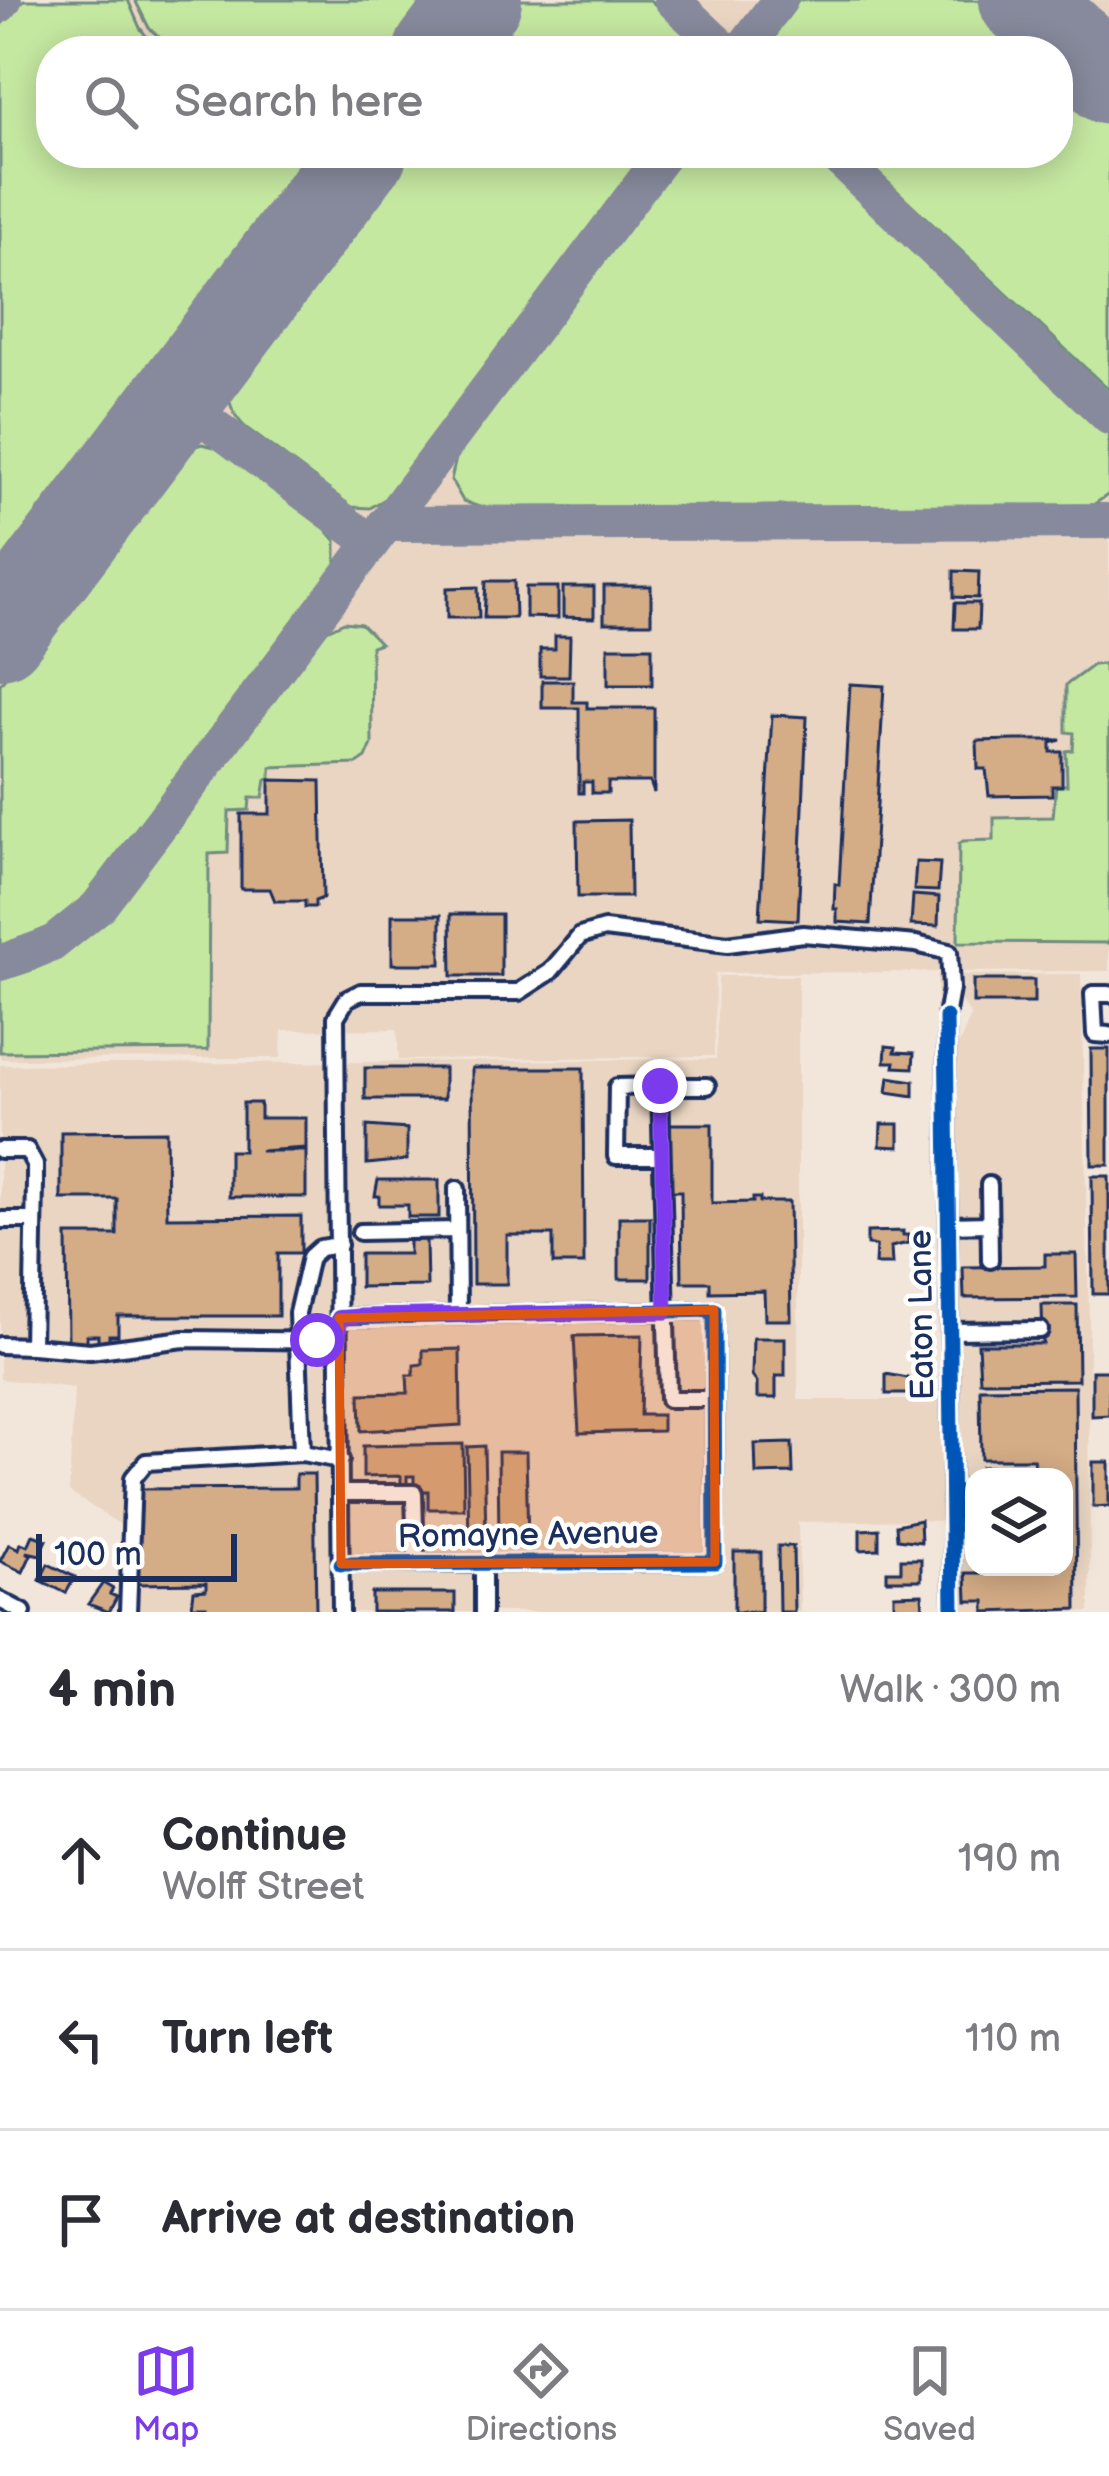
<!DOCTYPE html>
<html lang="en">
<head>
<meta charset="utf-8">
<style>
	:root { --surface:#fff; --page:#f2f2f3; --text:#2b2b33; --muted:#7c7c81; --line:#e1e1e2; --accent:#7c3aed }
	body { margin:0; font-family:"Balsamiq Sans",sans-serif; background:var(--page); color:var(--text) }
	.controls { position:absolute; right:36px; bottom:36px; display:grid; overflow:hidden; border-radius:24px; box-shadow:0 6px 30px #0003 }
	.controls button { width:108px; height:108px; display:grid; place-items:center; padding:0; border:0; border-bottom:3px solid var(--line); background:var(--surface); color:var(--text); font:60px sans-serif }
	.scale { position:absolute; left:36px; bottom:30px; width:201px; box-sizing:border-box; padding-left:12px; border:6px solid #1b2f5e; border-top:0; font-size:33px; line-height:42px; white-space:nowrap; color:#1b2f5e; -webkit-text-stroke:9px #fff; paint-order:stroke }
	.stop { position:absolute; width:36px; height:36px; margin:-27px; border:9px solid #7c3aed; border-radius:50%; background:#fff }
	.stop.end { background:#7c3aed; border-color:#fff; box-shadow:0 3px 12px #0008 }
	.list { margin:0; padding:0; list-style:none }
	h2 { display:flex; justify-content:space-between; align-items:center; height:156px; margin:0; padding:0 48px; font-size:51px }
	h2 small { font-size:39px; font-weight:400; color:var(--muted) }
	.list li { display:grid; grid-template-columns:78px 1fr auto; gap:36px; align-items:center; box-sizing:border-box; height:180px; padding:0 48px; border-top:3px solid var(--line) }
	.list b { display:block; font-size:45px; white-space:nowrap }
	.list p { margin:0; font-size:39px; white-space:nowrap; color:var(--muted) }
	.list em { font-size:39px; font-style:normal; color:var(--muted) }
	.icon { flex:none; width:66px; height:66px; fill:none; stroke:currentColor; stroke-width:2; stroke-linecap:round; stroke-linejoin:round }
	.map { position:relative; flex:none; width:1109px; height:1612px; overflow:hidden }
	.search { position:absolute; background:var(--surface); box-shadow:0 6px 30px #0003; left:36px; right:36px; top:36px; height:132px; display:flex; align-items:center; gap:30px; box-sizing:border-box; padding:0 42px; border-radius:48px; color:var(--muted); font-size:45px }
	.sheet { height:696px; background:var(--surface) }
	nav { display:flex; justify-content:space-around; align-items:center; box-sizing:border-box; height:168px; border-top:3px solid var(--line); background:var(--surface); font-size:33px; color:var(--muted) }
	nav a { display:grid; justify-items:center; gap:6px }
	nav .on { color:var(--accent) }
	.map>svg:first-child { display:block }
</style>
</head>
<body>
<div class="map">
<svg width="1109" height="1612" viewBox="0 0 1109 1612">
	<rect width="100%" height="100%" fill="#f2e6db"/>
	<filter id="ink" filterUnits="userSpaceOnUse"><feTurbulence type="fractalNoise" baseFrequency=".00833" numOctaves="2"/><feDisplacementMap in="SourceGraphic" scale="24" xChannelSelector="R" yChannelSelector="G"/><feConvolveMatrix kernelMatrix="1 2 1 2 8 2 1 2 1" color-interpolation-filters="sRGB"/></filter>
	<g filter="url(#ink)">
		<path fill="#e9d5c2" fill-rule="evenodd" d="M0,0H1109V971L715,973L714,1056L399,1060L397,1029L282,1030L281,1058L0,1059ZM51,51H1058V153H51Z
			M1081,974L1089,1318L1090,1612H960V1522L920,1520L798,1522L800,1612H123L127,1529L69,1492L74,1388L0,1379V1065L716,1059L718,976H798V1400H956L955,1053L971,1016L959,998L937,999V975ZM974,1477H1064V1567H974Z"/>
		<path fill="#c5e8a1" stroke="#708c80" stroke-width="3" d="M24,0H128L140,28L157,50L51,51V153H301L310,170L0,582V26Z
			M135,0H437L399,51H175L149,28Z
			M514,0H650L685,33L697,51H475Z
			M798,0H983L1037,51H771L780,24Z
			M1058,71L1109,119V390L857,153H1058Z
			M399,153H645L385,499L370,508L352,507L245,427C231,413 225,396 231,376Z
			M684,153H813L1106,429L1109,433V494L1083,512L487,510L463,501L451,480L457,454Z
			M202,444L222,449L323,526L336,541V564L83,899L55,924L0,948V684L174,453Z
			M344,622L361,624L380,643L371,646L372,744L366,758L357,764L271,767V779L266,780L263,798H250L249,810L229,811L228,853L209,854L208,1050L0,1052V979C44,971 77,947 109,918L323,632Z
			M1104,664V671L1109,672V943L958,942L959,844L963,841L994,840V818L1053,817L1056,785H1067L1066,751L1073,750L1074,733L1066,732V685L1093,665Z"/>
		<g fill="none" stroke-linecap="round" stroke-linejoin="round">
			<path stroke="#868a9c" stroke-width="36" d="M672,0L726,51
				M0,5L4,0
				M741,51L780,0
				M833,153L1109,417
				M177,399L371,542
				M385,524L1109,521
				M0,963L52,944L99,906L665,153"/>
			<path stroke="#868a9c" stroke-width="90" d="M1024,0L1109,80
				M439,51L477,0
				M0,634L362,153"/>
		</g>
		<path fill="#d4ac86" stroke="#1b2f5e" stroke-width="3" d="M954,571L979,572L978,598L954,597Z
			M486,581H514L515,618H484Z
			M604,586H651V623H604Z
			M478,587L479,618H447V588Z
			M526,587H558V618L526,617Z
			M563,587H594V618L563,617Z
			M955,603H979L978,629H954Z
			M555,636H570L569,676H540V649H555Z
			M608,647H652V685H608Z
			M542,681H573V702H587V708H654V793L650,782H608V793H592V782H583V793H579V708H542Z
			M850,684L884,686L870,924L837,922V909H834L835,884L839,885Z
			M772,715L807,717L798,920L760,918Z
			M1016,740H1061L1051,743V752H1062V786H1052V795L989,796L986,769H978L977,741Z
			M270,780L321,781L323,898L315,901V907H305V901H275L270,889H241V814H270Z
			M629,820L630,897H578L577,821Z
			M916,862L940,863L938,891L914,890Z
			M913,895L939,897L938,926L911,925Z
			M451,914H501V976H452Z
			M392,915H441V964H392Z
			M973,980H1034V1003H973Z
			M886,1046L896,1047L895,1052L914,1053L913,1068L894,1067L895,1062H885Z
			M1091,1049H1109V1165H1092Z
			M365,1068H444V1099H365Z
			M472,1068H583L584,1264H553V1235H507V1284H473Z
			M889,1077L914,1081V1096L887,1092Z
			M243,1103H260V1118H306V1148L260,1151H306V1197H229V1151H243Z
			M666,1124H712V1203L753,1202V1198H760V1202H789L791,1320H765L764,1291L710,1292V1282H682L681,1191H666Z
			M881,1124H899V1147L880,1146Z
			M367,1126L407,1129V1160L367,1164Z
			M166,1131L167,1217L301,1216V1253H278V1316H118V1335H109V1343H98V1335H87V1345H68L67,1235H117V1199H61V1132Z
			M1092,1176H1109V1294H1093Z
			M378,1180H439V1217H408V1205H379V1196H375Z
			M619,1217H650V1279H619Z
			M903,1231V1235H908V1243L891,1247L892,1264H875L876,1246L867,1245V1232Z
			M409,1240H426L427,1286L360,1287V1254H409Z
			M1045,1254H1076L1077,1297L964,1298L963,1267L1045,1266Z
			M1042,1305H1077L1078,1380L980,1381L978,1344H1043Z
			M642,1335L640,1415H662V1431L579,1433L574,1336Z
			M753,1338H785V1376H776V1398H757V1383L752,1376Z
			M460,1349L461,1425L361,1431L360,1394L408,1393L407,1375H414V1365L423,1364V1350Z
			M1092,1371H1109V1415L1092,1416Z
			M886,1374L908,1378L909,1394H886Z
			M1075,1387L1077,1609L985,1612V1601H967L966,1573H985V1567H1064V1477H981V1467H1035L1033,1459H981L980,1388Z
			M792,1443L793,1473L756,1474L755,1444Z
			M463,1444L464,1509H428V1491H414V1476H407V1487H401V1476L363,1477V1446Z
			M484,1446L486,1537L469,1538L467,1447Z
			M498,1452H526L528,1545H499Z
			M1093,1462H1109V1506L1093,1507Z
			M296,1474H314L316,1612H206V1606H192L194,1591L206,1590V1583L137,1584L136,1489L296,1488Z
			M920,1520L921,1542L897,1539L896,1525Z
			M879,1529V1549L860,1550V1530Z
			M33,1535L47,1540L40,1555L27,1552L31,1555L23,1572L0,1561L9,1544L19,1549L21,1543L28,1546Z
			M778,1546H793L794,1612H779Z
			M734,1552H761V1612H734Z
			M901,1559H921V1580H887V1571H901Z
			M48,1564L75,1577L66,1593L40,1580Z
			M103,1583L113,1589L110,1594L117,1597L109,1612L88,1604Z
			M372,1593H455V1612H372Z
			M922,1594L923,1612H904V1608L894,1605V1595Z"/>
		<g fill="none" stroke-linecap="round" stroke-linejoin="round">
			<g stroke="#1b2f5e" stroke-width="22">
				<path id="minor" d="M1109,994H1093L1095,1034L1109,1035
					M660,1086H707
					M0,1150H27L35,1165V1181L32,1346L0,1345
					M660,1156H616L617,1087L660,1086L668,1399H714
					M989,1185L990,1260
					M457,1189L458,1314
					M0,1220H33
					M949,1225L990,1224
					M360,1232L457,1230
					M339,1318L714,1310L715,1562L341,1564
					M950,1331L1040,1330
					M32,1346L90,1351L184,1339L339,1341
					M302,1453L297,1313L310,1257L320,1248L339,1245
					M341,1493H414L416,1564
					M483,1564V1612
					M0,1600L23,1612
					M128,1612L133,1478L146,1462L302,1453L341,1460
					M341,1612L336,1017L347,999L361,992H519L550,972L580,936L604,929L728,944L803,934L916,944L949,952L951,989L946,1017L953,1612"/>
			</g>
			<use href="#minor" stroke="#fff" stroke-width="14"/>
			<g stroke="#fff" stroke-width="22">
				<path id="cycleway" d="M946,1017L953,1612
					M339,1318L714,1310L715,1562L341,1564"/>
			</g>
			<use href="#cycleway" stroke="#0057b8" stroke-width="15"/>
		</g>
	</g>
	<g fill="none" stroke-linecap="round" stroke-linejoin="round" filter="url(#ink)">
		<path stroke="#7c3aed" stroke-width="15" d="M317,1340L340,1341L339,1318L358,1316L666,1312L660,1086"/>
	</g>
	<path fill="#de5710" fill-opacity="0.2" stroke="#de5710" stroke-width="9" stroke-linejoin="round" d="M714,1310L715,1562L341,1564L339,1318Z"/>
	<g text-anchor="middle" stroke-width="9" stroke-linejoin="round" paint-order="stroke">
		<g font-size="33" fill="#1b2f5e" stroke="#fff">
			<text transform="translate(920 1315) rotate(-91)" y="12">Eaton Lane</text>
			<text transform="translate(528 1533) rotate(-1)" y="12">Romayne Avenue</text>
		</g>
	</g>
</svg>
<div class="controls">
<button><svg class="icon" aria-label="layers" viewBox="0 0 24 24"><path d="M12 4l9 5-9 5-9-5zM3 14l9 5 9-5"/></svg></button>
</div>
<div class="scale">100 m</div>
<div class="stop" style="left:317px;top:1340px"></div>
<div class="stop end" style="left:660px;top:1086px"></div>
<div class="search"><svg class="icon" aria-label="search" viewBox="0 0 24 24"><circle cx="10" cy="10" r="6"/><path d="M15 15l6 6"/></svg>Search here</div>
</div>
<section class="sheet">
<h2>4 min<small>Walk · 300 m</small></h2>
<ul class="list">
<li><svg class="icon" aria-label="ahead" viewBox="0 0 24 24"><path d="M12 20V5M6 11l6-6 6 6"/></svg><div><b>Continue</b><p>Wolff Street</p></div><em>190 m</em></li>
<li><svg class="icon" aria-label="left" viewBox="0 0 24 24"><path d="M17 20v-9H6M10 6l-5 5 5 5"/></svg><div><b>Turn left</b></div><em>110 m</em></li>
<li><svg class="icon" aria-label="arrive" viewBox="0 0 24 24"><path d="M6 21V4h12l-3 4 3 4H6"/></svg><div><b>Arrive at destination</b></div></li>
</ul>
</section>
<nav>
<a class="on"><svg class="icon" aria-label="map" viewBox="0 0 24 24"><path d="M3 6l6-2 6 2 6-2v14l-6 2-6-2-6 2zM9 4v14M15 6v14"/></svg>Map</a>
<a><svg class="icon" aria-label="directions" viewBox="0 0 24 24"><path d="M12 3l9 9-9 9-9-9zM9 14v-3h6M13 9l2 2-2 2"/></svg>Directions</a>
<a><svg class="icon" aria-label="saved" viewBox="0 0 24 24"><path d="M7 4h10v16l-5-4-5 4z"/></svg>Saved</a>
</nav>
</body>
</html>
